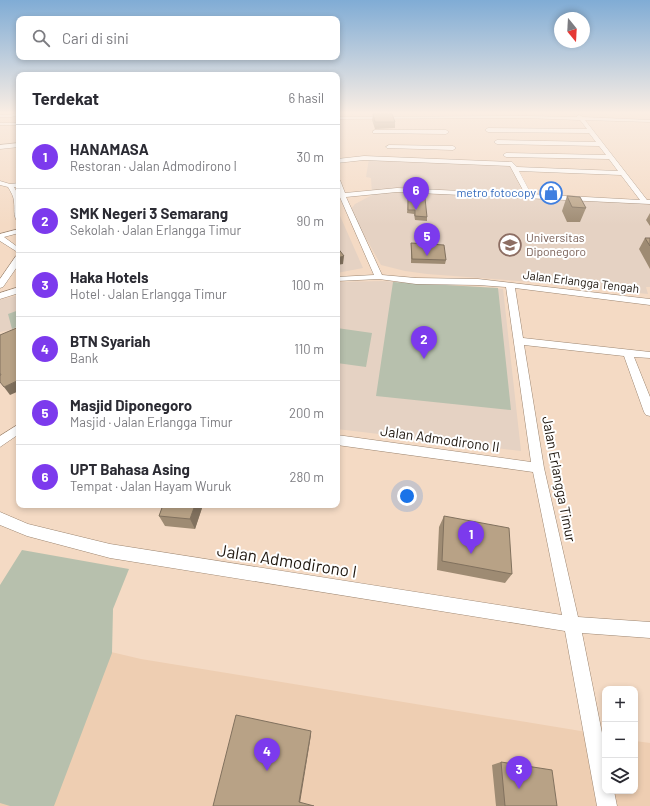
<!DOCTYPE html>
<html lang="id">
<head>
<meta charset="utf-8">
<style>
	:root { --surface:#fff; --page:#f2f2f3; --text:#2b2b33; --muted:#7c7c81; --line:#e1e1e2; --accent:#7c3aed }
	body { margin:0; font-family:Barlow,sans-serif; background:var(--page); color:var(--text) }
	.controls { position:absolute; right:12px; bottom:12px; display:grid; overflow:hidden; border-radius:8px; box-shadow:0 2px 6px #0003 }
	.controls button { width:36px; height:36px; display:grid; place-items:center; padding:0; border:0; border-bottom:1px solid var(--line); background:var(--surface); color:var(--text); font:20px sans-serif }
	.compass { position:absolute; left:554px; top:12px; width:36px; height:36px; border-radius:50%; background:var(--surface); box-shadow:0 2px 6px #0003; rotate:162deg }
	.you { position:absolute; left:407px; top:496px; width:14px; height:14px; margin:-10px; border:3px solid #fff; border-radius:50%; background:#1a73e8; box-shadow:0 0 0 6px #1a73e833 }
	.badge { display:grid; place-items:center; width:26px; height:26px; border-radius:50%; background:var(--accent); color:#fff; font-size:13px; font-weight:700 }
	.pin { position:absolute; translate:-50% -33px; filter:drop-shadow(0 1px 2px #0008) }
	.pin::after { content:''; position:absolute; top:21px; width:14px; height:12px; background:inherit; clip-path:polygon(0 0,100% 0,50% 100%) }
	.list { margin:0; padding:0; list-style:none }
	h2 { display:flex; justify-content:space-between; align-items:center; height:52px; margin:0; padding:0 16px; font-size:17px }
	h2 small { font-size:13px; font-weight:400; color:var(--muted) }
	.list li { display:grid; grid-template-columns:26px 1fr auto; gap:12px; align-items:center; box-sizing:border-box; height:64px; padding:0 16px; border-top:1px solid var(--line) }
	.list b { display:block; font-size:15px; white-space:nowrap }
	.list p { margin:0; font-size:13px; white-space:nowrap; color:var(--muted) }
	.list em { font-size:13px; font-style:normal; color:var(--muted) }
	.icon { flex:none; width:22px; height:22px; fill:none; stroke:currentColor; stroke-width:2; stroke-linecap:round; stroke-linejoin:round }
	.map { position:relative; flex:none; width:650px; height:806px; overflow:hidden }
	.search { position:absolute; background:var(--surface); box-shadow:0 2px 6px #0003; left:16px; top:16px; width:324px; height:44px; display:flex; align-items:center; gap:10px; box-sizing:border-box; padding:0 14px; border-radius:8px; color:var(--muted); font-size:15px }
	.panel { position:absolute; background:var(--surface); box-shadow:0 2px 6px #0003; left:16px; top:72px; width:324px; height:436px; border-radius:8px }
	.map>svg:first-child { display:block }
</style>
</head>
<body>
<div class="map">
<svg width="650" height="806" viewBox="0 0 650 806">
	<rect width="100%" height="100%" fill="#f4dac4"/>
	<path fill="#eeceb2" d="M0,626L141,659L605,735V791H635V741L650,743V806H0Z"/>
	<path fill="#e5d2c3" d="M369,159L510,165L525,198L650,204V287H646L648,294L519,281L427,274L405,271L381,265L350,210L355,204L372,195L371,178L366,177Z
		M337,209L363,268L337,273Z
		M382,281L503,289L521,451L337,429V282Z
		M19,295V328L0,332V300Z"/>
	<path fill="#b7c0ad" d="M393,282L498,288L511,410L376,396Z
		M19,310V326L12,329L8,314Z
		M337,328L372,333L366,367L337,363Z
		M22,550L129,569L113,609L112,653L54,806H10L0,803V585Z"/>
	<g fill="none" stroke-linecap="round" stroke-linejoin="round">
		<g stroke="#9d8671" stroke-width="1">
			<path id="minor" d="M19,112V115L11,117H0V115H10Z
				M579,115L583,117L650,120V122L585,120L647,200H650V204L397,192L346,197L382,275L416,278L478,279L650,299V305L515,288L523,338L650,352V358L634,357L650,397V416L646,415L644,412L624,356L524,345L544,468L578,617L650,622V638L582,633L605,748V791H614L617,806H597L565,631L110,558L27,536L0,525V512L28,524L110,544L562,615L533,472L337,445V435L531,462L506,287L478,285L416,284L379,279L337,281V277L374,275L339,195L337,178L340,180L345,193L397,188L525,194L510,166L364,160L337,163V159L364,156L512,162L517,167L618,171L609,159L506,157L503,155L506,153L606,155L599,146L497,144L494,142L497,140L596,142L589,133L488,132L485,130L488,128L587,129L580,120L525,118L337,119V117L525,116L577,117V116ZM519,171L621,175L640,200L531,194Z
				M0,123H19V125H0Z
				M375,130H446L449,132L446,134L373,133V131Z
				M19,143V147L0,149V145Z
				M389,145L453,146L456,148L453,150L387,148L386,147Z
				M0,181L10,184L19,183V187H14L19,196V222L17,221C13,215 15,209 14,202C14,197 11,192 8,187L0,185Z
				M19,229V233L4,237L19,248V253L0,241V234Z
				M16,256H19V264L3,287L0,288V279Z
				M19,287V293L0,299V293Z
				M19,424V434L0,447V436Z"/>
		</g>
		<use href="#minor" fill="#fff" fill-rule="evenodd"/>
	</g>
	<path fill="#9e8b73" d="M373,114L395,122V128L375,129L372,120Z
		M567,196L586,208L580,222H567L562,211Z
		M408,197L427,217V221L415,220L414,214L407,213Z
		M650,213V226L646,220Z
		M645,238H650V269L639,249Z
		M411,243L446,260L445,264L411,263Z
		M163,505H203L195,529L165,526L159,516Z
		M444,516L512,574L505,583L437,570L439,527Z
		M501,762L557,806H496L492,765Z"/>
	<path fill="#81715e" d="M344,256L343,264L337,265V258Z
		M19,380V391L10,395L4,387Z
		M195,505H203L195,529L190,519Z
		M311,731V735L300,803L299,802Z"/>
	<path fill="#b8a286" stroke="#81715e" d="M373,114H392L395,122H375Z
		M567,196L580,197L586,208L572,207Z
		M408,197L425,198L427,217L415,216V210H408Z
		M645,238H650V246Z
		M411,243L444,245L446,260L412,259Z
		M337,247L344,256L337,258Z
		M19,327V380L4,387L0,382V375H1L0,373V335Z
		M163,505H195L190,519L159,516Z
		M444,516L509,528L512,574L442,561Z
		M236,715L311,731L299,802L314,806H213Z
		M501,762L552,770L557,806H505Z"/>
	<linearGradient id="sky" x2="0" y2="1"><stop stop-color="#80acd5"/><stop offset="0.5" stop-color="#faeee4"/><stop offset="1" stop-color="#faeee4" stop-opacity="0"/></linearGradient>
	<rect width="650" height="225" fill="url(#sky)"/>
	<defs>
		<g id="shop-ring" transform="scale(1.15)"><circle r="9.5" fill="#fff" stroke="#3f7fe0" stroke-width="1.5"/><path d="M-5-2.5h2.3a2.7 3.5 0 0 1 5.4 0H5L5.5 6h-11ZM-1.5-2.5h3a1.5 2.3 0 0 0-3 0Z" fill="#3f7fe0"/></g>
		<g id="university-ring" transform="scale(1.15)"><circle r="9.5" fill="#fff" stroke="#8d6e63" stroke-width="1.5"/><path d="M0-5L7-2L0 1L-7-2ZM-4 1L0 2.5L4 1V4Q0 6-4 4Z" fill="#8d6e63"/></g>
	</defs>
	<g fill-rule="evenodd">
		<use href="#shop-ring" x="551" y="193"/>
		<use href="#university-ring" x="510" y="245"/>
	</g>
	<g text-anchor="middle" stroke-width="4" stroke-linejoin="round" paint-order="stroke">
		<g font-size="12" fill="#366cbe" stroke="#fff" text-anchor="end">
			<text x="536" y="197">metro fotocopy</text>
		</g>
		<g font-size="12" fill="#785e54" stroke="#fff" text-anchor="start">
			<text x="526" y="242">Universitas<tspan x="526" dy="14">Diponegoro</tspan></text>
		</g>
		<g font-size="12" fill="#1d150d" stroke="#fff">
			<text transform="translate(581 282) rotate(7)" y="4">Jalan Erlangga Tengah</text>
		</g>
		<g font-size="14" fill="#1d150d" stroke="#fff">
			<text transform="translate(440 439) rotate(8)" y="5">Jalan Admodirono II</text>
			<text transform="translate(559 479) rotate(79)" y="5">Jalan Erlangga Timur</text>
		</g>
		<g font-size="17" fill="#1d150d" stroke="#fff">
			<text transform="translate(287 561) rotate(9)" y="6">Jalan Admodirono I</text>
		</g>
	</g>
</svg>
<div class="controls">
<button>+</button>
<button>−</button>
<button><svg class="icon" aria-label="layers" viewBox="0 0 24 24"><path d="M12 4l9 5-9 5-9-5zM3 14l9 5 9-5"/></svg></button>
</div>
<svg class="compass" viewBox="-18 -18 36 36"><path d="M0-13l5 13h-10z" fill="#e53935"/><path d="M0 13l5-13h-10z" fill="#7c7c81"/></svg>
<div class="you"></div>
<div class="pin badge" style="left:471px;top:554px">1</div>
<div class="pin badge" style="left:424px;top:359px">2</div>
<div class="pin badge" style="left:519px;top:789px">3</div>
<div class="pin badge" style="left:267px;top:771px">4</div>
<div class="pin badge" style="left:427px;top:256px">5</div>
<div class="pin badge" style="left:416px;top:210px">6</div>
<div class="search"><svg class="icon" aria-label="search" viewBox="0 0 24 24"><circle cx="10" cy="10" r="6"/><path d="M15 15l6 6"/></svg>Cari di sini</div>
<section class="panel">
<h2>Terdekat<small>6 hasil</small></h2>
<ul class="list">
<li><span class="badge">1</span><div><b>HANAMASA</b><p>Restoran · Jalan Admodirono I</p></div><em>30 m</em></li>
<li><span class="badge">2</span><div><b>SMK Negeri 3 Semarang</b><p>Sekolah · Jalan Erlangga Timur</p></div><em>90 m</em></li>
<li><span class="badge">3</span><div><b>Haka Hotels</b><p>Hotel · Jalan Erlangga Timur</p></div><em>100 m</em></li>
<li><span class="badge">4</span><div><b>BTN Syariah</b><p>Bank</p></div><em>110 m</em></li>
<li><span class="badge">5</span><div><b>Masjid Diponegoro</b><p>Masjid · Jalan Erlangga Timur</p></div><em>200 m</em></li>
<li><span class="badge">6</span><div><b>UPT Bahasa Asing</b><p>Tempat · Jalan Hayam Wuruk</p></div><em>280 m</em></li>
</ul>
</section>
</div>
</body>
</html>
